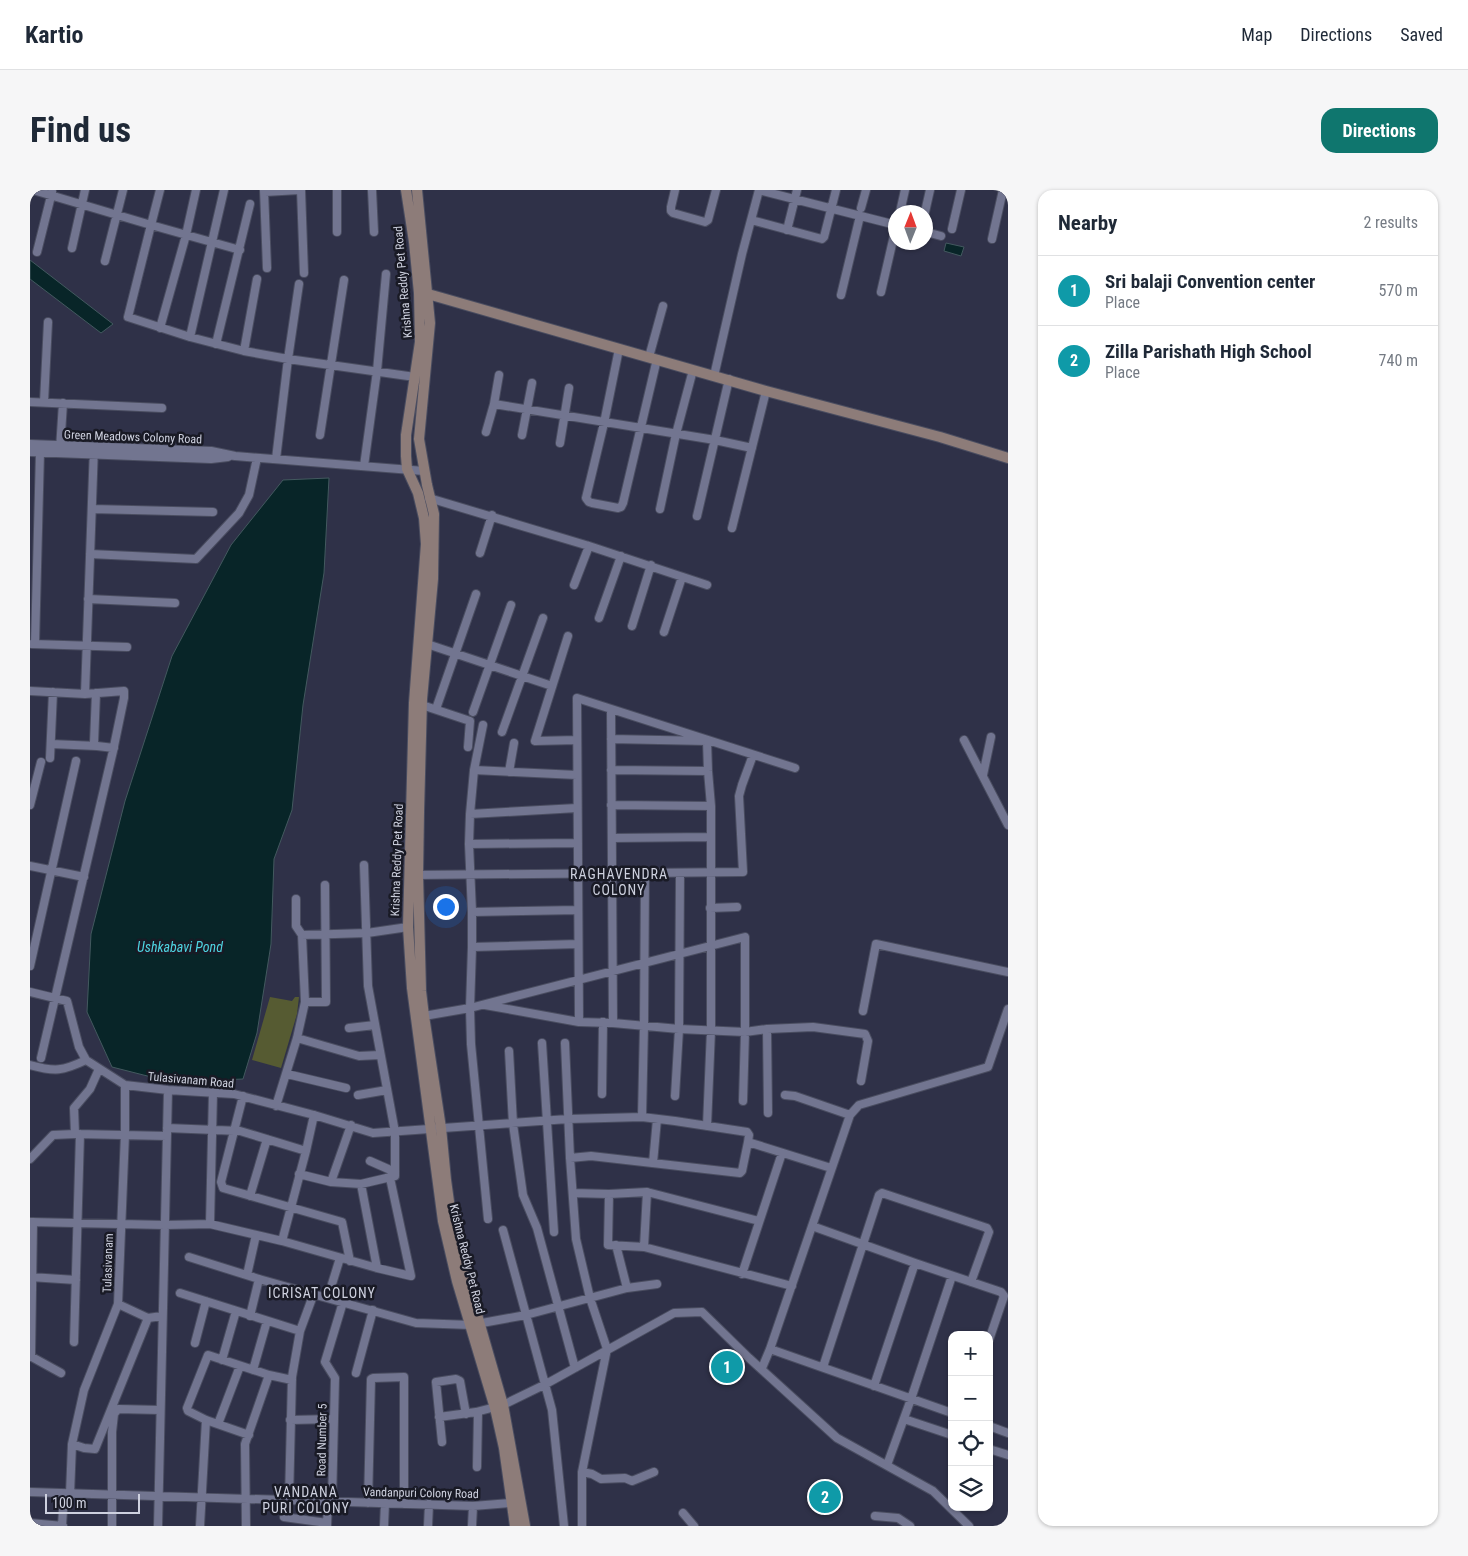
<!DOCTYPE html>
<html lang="en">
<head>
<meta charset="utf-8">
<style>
	:root { --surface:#fff; --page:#f6f6f7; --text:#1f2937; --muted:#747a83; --line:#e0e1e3; --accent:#0f766e }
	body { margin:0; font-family:"Roboto Condensed",sans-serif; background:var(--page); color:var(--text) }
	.controls { position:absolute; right:15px; bottom:15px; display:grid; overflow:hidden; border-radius:10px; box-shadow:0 1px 4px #0004 }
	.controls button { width:45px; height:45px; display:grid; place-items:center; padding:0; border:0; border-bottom:1px solid var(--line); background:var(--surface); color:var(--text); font:25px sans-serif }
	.compass { position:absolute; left:858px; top:15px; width:45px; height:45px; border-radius:50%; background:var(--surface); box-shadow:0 1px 4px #0004; rotate:1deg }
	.scale { position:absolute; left:15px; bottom:12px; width:95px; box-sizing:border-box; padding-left:5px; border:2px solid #ced1df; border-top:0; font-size:14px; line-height:18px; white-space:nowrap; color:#ced1df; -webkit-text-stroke:4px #191a25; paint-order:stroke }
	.you { position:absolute; left:415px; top:716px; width:18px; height:18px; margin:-12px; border:4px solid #fff; border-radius:50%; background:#1a73e8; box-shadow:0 0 0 8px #1a73e833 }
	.badge { display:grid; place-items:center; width:32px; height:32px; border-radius:50%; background:var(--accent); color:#fff; font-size:16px; font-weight:700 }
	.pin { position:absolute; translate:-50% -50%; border:2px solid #fff; box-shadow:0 1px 5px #0006 }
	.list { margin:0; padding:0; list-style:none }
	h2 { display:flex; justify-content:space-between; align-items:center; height:65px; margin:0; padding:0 20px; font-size:21px }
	h2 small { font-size:16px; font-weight:400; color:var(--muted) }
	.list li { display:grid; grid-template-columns:32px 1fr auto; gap:15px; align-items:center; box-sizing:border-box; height:70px; padding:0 20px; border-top:1px solid var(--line) }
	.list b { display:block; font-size:19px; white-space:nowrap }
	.list p { margin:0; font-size:16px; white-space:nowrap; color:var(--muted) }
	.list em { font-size:16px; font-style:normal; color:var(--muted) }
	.icon { flex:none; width:28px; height:28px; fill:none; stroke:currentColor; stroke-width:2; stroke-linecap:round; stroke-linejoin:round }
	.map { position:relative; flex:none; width:978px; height:1336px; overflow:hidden; border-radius:15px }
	header { display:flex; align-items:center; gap:30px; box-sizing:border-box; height:70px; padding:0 25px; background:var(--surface); border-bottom:1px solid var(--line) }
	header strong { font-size:24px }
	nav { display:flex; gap:28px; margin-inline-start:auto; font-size:18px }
	.intro { display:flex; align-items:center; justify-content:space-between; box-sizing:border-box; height:120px; padding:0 30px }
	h1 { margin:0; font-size:35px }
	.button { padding:12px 22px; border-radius:15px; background:var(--accent); color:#fff; font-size:18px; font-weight:700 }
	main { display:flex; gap:30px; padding:0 30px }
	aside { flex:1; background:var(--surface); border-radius:15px; box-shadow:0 1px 4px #0004 }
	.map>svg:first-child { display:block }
</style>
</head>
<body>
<header>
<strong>Kartio</strong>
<nav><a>Map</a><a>Directions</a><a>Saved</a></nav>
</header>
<div class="intro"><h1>Find us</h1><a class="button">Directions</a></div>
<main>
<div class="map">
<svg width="978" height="1336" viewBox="0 0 978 1336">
	<rect width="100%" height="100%" fill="#2f3148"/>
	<path fill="#565b32" d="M240,807L262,811L265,807H269L267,824L251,878L222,870Z"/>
	<path fill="#082528" stroke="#43595f" d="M916,53L934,57L931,66L914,61Z
		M0,70L83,134L71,143L0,89Z
		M299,288L294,383L273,515L262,620L244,669L241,754L227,843L213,889L141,892L82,877L57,822L61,744L95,611L142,466L201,355L253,290Z"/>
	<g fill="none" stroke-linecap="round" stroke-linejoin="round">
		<g stroke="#4a4d60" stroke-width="10">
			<path id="street" d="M3,0L121,35L98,127L160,147L214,161L258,169L385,187
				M130,0L121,35L210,60
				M234,0L237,78
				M271,0L274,83
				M307,0V42
				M342,0L344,42
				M645,0L641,17V21L643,23L675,32L678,30L686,0
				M235,2L269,0
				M831,18L836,0
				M870,22L875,0
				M895,22L900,0
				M721,30L792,49L794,47L806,0
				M922,39L931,0
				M757,40L767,0
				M896,42L911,46
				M962,49L973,0
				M42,58L55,0
				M7,62L22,2
				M75,71L93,0
				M851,102L866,37
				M811,105L830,26
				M130,138L156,45L166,0
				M160,147L194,0
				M186,154L220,14
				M589,159L574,233L556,308L559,312L562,313L588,318L591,317L593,313L627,169
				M214,161L227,89
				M619,167L633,116
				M684,186L712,64L729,0L866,35
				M0,212L132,218
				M14,212L18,132
				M464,214L685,250L722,258
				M456,242L464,214L469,185
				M290,245L314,90
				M492,245L502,193
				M530,253L539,198
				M0,254L181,261L205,266L394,281
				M30,259L33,213
				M0,262L181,269L198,267
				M246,269L258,169L269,94
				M334,276L347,181L356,84
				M399,308L559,356L677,395
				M62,319L183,322
				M630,319L646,244L663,180
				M667,326L699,189
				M702,338L736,201
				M450,363L462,325
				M60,364L166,369L209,323L219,305L227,268
				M544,395L559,356
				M58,409L145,413
				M569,428L591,366
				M602,436L621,375
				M634,442L652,387
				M538,446L505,551L547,550
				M2,454L97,457
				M5,454L10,262
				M397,454L522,496
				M0,501L55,504L94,501V508L83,561L11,868
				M66,503L64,553L67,556L84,558
				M55,504L64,257
				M392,515L440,531L438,557
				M407,516L446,404
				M581,520L583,833
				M443,522L481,415
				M453,535L444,580L440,624L439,654L442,722V757L440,818L441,854L458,1029
				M472,542L513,428
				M581,549L677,551L678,581L681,616V840L677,936
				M934,550L978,635
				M21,554L67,556
				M20,568L23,502
				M444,580L547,585
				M581,580L678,581
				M479,582L484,553
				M953,585L961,547
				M0,615L11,572
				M581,615L681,616
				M440,624L547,618
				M582,648L681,647
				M439,654L548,653
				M0,676L54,687
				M383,685L713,682L709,606L712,595L723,565
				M680,718L707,717
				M442,722L548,720
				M272,745L337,743L378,737
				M442,757L548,754
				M0,776L46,571
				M0,802L37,811L49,857L56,870L95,895L138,900L204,904L284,925L343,943L538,929L612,927L645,931L717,942L719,945L718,952L801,978
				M275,812H296L295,695
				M455,815L549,832L583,833L649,839L715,842L737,839L783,837L835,844L838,851L831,891
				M833,821L846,754L978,782
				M394,826L440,818L715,747V842L713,911
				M549,832L547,508L765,578
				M319,838L345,835
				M737,839L738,923
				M267,848L329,866L350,865
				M512,853L524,1042
				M535,853L540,968L546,1049L560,1108L577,1159L552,1282V1336
				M479,861L483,934L493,1005L507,1038L545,1178
				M0,875C25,882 33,881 56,870
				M257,884L316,898
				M572,904L573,832
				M328,905L357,900
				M755,905L765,906L820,925
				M213,906L191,992L193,998L312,1032L320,1071
				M645,906L649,839L650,683
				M246,916L267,848L275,812L272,745L266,736V709
				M612,927L614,835L615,683
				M137,938L210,941L276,961
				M47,944L137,946
				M540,968L561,966L710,983L712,981L718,952
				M0,969L23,945L45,944L44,918L60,899L69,879
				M340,971L365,982
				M623,973L627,929
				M269,984L301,992L331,994L365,986V942L338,796L334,675
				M301,992L321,935
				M331,994L347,1078
				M543,1003L579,1004L617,1002L729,1031
				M579,1004L578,1055L614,1057L762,1096
				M220,1006L237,949
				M0,1032L135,1035L180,1034L252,1051L347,1078L381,1086L360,988
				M180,1034L183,902
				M782,1036L885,1073L971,1102L974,1106L959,1150
				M473,1040L522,1220L534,1336
				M252,1051L276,961L284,925
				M586,1055L597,1098
				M614,1057L617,1002
				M159,1067L229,1089L386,1133L441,1135L496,1125L597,1098L627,1094
				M712,1084L752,963
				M217,1085L226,1045
				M0,1087L46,1090
				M150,1103L270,1141
				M298,1107L310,1068
				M88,1114L118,1128L132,1126
				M220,1126L229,1089
				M44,1152L50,944
				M165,1153L176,1111
				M740,1159L922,1223
				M0,1166L31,1183
				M1,1167L3,1032
				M192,1170L206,1121
				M793,1177L849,1005L852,1003L957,1038L959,1042L941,1092
				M732,1178L740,1159L820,925L829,915L958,877L978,819
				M223,1180L237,1131
				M326,1183L343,1120
				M844,1196L885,1073
				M409,1227L446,1222L473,1215L516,1194L644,1123L672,1122L719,1168L807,1248L903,1301L939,1336
				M874,1229L922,1245
				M260,1230L304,1229
				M188,1234L210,1176
				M959,1236L978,1243
				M219,1245L176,1230L158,1221L157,1218L178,1165L239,1185
				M412,1252L406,1192L426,1189L430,1191L436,1224
				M42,1254L54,1258L65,1259L118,1128
				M959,1259L978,1265
				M857,1275L881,1209L922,1086
				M447,1277L448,1222
				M552,1282L562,1284L571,1289L595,1288L602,1291L624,1282
				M0,1302L443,1316L481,1313
				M40,1304L42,1254L54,1200L88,1114L95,944V895
				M259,1310L262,1187L270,1141L284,1103
				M302,1312L305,1188L295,1172L313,1112
				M338,1313L341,1189L343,1188L374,1187V1314
				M653,1323L664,1336
				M845,1326L868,1328L880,1336
				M254,1327L297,1333
				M0,1333L33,1336
				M32,1336L34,1304
				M82,1336V1242L84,1224L88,1219L130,1220
				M128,1336L138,900
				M170,1336L176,1230
				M216,1336L215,1254L239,1185L262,1190
				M297,1336L298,1311
				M354,1336L355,1313
				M398,1336L399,1314
				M442,1336L443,1316"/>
		</g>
		<g stroke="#4a4d60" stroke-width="12">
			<path id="secondary" d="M376,0L384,52L389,103L390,152L376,245V266L377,279L388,303L394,328L396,354L384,513L378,737L382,798L413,1031L427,1091L465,1218L474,1258L485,1336
				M387,0L400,133L389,249L397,295L404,324L403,389L392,509L389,622L388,685L391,801L394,826L411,938L416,990L423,1041L473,1215L495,1336
				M398,104L736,201L910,247L978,268"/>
		</g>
		<use href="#street" stroke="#727590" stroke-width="8"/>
		<use href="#secondary" stroke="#8d7c79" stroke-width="10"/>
	</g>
	<g text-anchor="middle" stroke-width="5" stroke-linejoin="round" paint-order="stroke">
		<g font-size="12" fill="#ced1df" stroke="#191a25">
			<text transform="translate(373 92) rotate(-95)" y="4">Krishna Reddy Pet Road</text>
			<text transform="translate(103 247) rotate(2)" y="4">Green Meadows Colony Road</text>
			<text transform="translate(367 670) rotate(-88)" y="4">Krishna Reddy Pet Road</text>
			<text transform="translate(161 890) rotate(5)" y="4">Tulasivanam Road</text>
			<text transform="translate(437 1069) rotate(76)" y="4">Krishna Reddy Pet Road</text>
			<text transform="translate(78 1073) rotate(-88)" y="4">Tulasivanam</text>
			<text transform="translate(292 1250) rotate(-89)" y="4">Road Number 5</text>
			<text transform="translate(391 1303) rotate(1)" y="4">Vandanpuri Colony Road</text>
		</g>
		<g font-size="14" letter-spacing="1" fill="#ced1df" stroke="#191a25">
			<text x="589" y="689">RAGHAVENDRA<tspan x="589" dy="16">COLONY</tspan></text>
			<text x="292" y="1108">ICRISAT COLONY</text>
			<text x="276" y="1307">VANDANA<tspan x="276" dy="16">PURI COLONY</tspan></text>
		</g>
		<g font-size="14" font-style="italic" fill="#4ed5e2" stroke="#191a25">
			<text x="150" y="762">Ushkabavi Pond</text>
		</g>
	</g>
</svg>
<div class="controls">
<button>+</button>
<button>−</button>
<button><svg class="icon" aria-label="locate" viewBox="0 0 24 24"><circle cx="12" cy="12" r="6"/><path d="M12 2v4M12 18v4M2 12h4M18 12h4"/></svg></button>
<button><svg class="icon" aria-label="layers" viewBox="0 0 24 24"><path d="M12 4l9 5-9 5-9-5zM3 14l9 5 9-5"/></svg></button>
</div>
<svg class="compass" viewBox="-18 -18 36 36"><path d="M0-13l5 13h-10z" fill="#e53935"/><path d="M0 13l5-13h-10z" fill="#747a83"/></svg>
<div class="scale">100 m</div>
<div class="you"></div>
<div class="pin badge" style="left:697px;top:1177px;background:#0f9aa8">1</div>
<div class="pin badge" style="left:795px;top:1307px;background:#0f9aa8">2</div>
</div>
<aside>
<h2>Nearby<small>2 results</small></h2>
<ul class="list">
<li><span class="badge" style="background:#0f9aa8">1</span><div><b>Sri balaji Convention center</b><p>Place</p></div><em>570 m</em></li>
<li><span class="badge" style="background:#0f9aa8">2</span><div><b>Zilla Parishath High School</b><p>Place</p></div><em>740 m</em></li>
</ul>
</aside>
</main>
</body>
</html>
